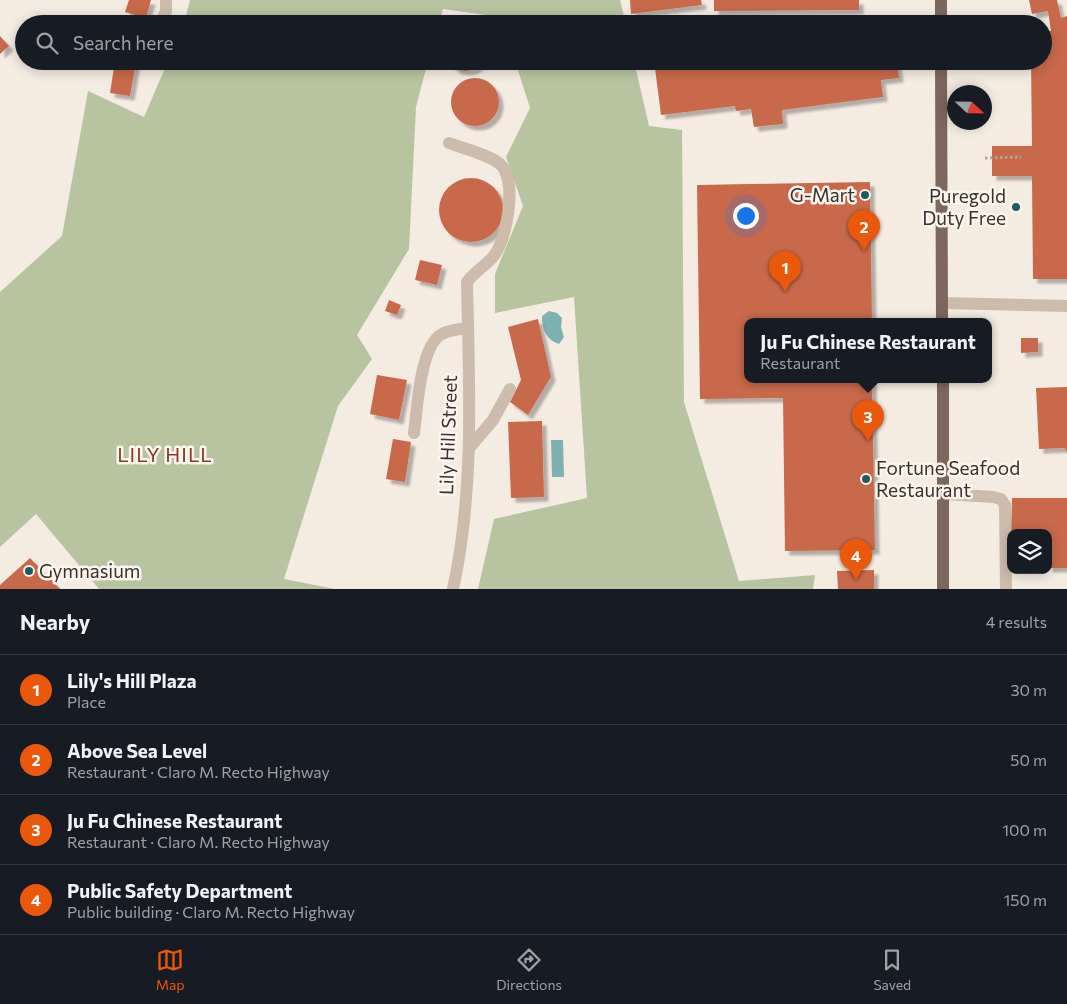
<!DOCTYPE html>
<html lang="en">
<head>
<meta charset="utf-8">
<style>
	:root { --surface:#171b24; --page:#20242c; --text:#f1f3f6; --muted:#9ea1a6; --line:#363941; --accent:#ea580c }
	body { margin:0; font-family:Commissioner,sans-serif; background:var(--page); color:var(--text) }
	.controls { position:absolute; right:15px; bottom:15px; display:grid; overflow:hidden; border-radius:10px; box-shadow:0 2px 12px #0003 }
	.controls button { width:45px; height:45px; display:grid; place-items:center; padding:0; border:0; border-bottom:1px solid var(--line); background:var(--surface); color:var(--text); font:25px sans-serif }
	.compass { position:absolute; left:947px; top:85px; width:45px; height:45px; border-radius:50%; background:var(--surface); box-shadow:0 2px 12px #0003; rotate:112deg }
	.you { position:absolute; left:745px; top:215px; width:18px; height:18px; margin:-12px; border:4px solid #fff; border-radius:50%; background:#1a73e8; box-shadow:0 0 0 8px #1a73e833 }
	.badge { display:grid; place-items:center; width:32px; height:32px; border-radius:50%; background:var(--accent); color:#fff; font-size:16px; font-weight:700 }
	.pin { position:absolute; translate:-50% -41px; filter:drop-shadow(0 1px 2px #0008) }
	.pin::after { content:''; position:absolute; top:26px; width:18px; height:15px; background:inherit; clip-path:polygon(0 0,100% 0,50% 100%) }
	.popup { position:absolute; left:744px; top:318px; width:248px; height:65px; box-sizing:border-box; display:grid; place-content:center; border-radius:10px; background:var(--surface); filter:drop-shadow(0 1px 4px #0005); font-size:16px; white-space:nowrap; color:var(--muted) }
	.popup b { font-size:19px; color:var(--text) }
	.popup::after { content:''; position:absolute; left:50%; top:100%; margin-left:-10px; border:10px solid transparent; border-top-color:var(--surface) }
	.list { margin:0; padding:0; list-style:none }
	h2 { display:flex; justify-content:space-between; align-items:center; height:65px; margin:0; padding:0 20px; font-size:21px }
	h2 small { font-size:16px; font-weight:400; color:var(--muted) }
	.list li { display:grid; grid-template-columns:32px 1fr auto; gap:15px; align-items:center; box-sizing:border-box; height:70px; padding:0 20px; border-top:1px solid var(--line) }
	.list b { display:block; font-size:19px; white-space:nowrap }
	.list p { margin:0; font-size:16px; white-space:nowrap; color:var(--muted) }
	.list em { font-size:16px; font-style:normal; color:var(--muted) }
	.icon { flex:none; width:28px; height:28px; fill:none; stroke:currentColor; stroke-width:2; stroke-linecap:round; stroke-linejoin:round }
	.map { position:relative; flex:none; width:1067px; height:589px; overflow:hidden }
	.search { position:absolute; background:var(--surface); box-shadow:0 2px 12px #0003; left:15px; right:15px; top:15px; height:55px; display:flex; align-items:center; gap:12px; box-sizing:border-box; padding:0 18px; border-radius:28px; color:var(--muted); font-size:19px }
	.sheet { height:345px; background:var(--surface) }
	nav { display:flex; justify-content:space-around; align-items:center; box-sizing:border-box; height:70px; border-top:1px solid var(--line); background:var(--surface); font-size:14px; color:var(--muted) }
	nav a { display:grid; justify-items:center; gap:2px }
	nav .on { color:var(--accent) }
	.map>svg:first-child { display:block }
</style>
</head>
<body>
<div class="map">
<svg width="1067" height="589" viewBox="0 0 1067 589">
	<defs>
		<filter id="shadow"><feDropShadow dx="4.5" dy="4.5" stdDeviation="1" flood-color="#0004"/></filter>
	</defs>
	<rect width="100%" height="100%" fill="#f4ebe1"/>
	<path fill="#b8c4a0" d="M190,0H620L626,24H503L500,17L443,9L439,24H184Z
		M168,61H428L416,107L409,249L357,335L372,359L338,406L284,579L335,589H99L36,514L0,547V292L62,236L88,91L144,117Z
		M515,61H634L649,126L682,130L684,402L739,581L815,575L813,589H478L494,519L587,498L574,297L495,313V274L523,206L506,157L530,108Z"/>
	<path fill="#7fb0b2" d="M549,311L557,313L562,318L561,327L564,337L559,344C546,340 542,329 542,316Z
		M551,440H563L564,477H552Z"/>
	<path fill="#c8694b" filter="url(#shadow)" d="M129,0H151L146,18L125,12Z
		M630,0H701L702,5L631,14Z
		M714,0H859V10L714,11Z
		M1029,0H1057L1061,18L1067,16V279H1033L1032,176H992V146H1032L1031,61H1043V31H1051L1048,11L1032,14Z
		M0,36L9,46L0,54Z
		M115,61H136L130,96L110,93Z
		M446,61H484L473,70L465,71L457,70Z
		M709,61H897L899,78L881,80L883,97L782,110L783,124L754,127L751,109L736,111L735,106L661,115L655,68Z
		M451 102a24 24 0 1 1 48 0a24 24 0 1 1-48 0Z
		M439 210a32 32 0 1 1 64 0a32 32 0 1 1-64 0Z
		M870,182L872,322H748V380H872L875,550L785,551L783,398L700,399L697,185Z
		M420,260L442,265L437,285L415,280Z
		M389,300L401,305L397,315L385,311Z
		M538,319L551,377L528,415L510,402L521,380L508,327Z
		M1021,338H1038V352L1021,353Z
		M377,375L407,380L399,420L370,414Z
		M1067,387V453L1065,448L1039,449L1036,388Z
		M542,421L544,497L511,498L508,422Z
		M393,439L411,442L405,482L386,479Z
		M1012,498H1067V568H1048V533H1011Z
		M30,558L60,589H0V585Z
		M874,570V589H838L837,571Z"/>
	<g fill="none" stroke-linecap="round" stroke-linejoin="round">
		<path stroke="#b9a596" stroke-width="3" stroke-dasharray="2.5 2.5" stroke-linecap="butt" d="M985,158L1021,157"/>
		<path stroke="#cdbbac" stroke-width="12" d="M160,24L166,11V0
			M449,143C462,148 494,156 502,166C517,184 507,242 492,258C484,267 474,272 467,282C469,384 475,489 453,589
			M942,303L1067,306
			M414,433C417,411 420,345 442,334C449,330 460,329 468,328
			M470,447L493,420L510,389
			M944,494L993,497L1001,499L1005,505L1006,589"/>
		<path stroke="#7d675c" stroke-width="12" d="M941,0V24
			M941,61L942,322
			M943,380V589"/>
	</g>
	<g fill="#1f5a5e" stroke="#fbf5ee" stroke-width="2">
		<circle cx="865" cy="195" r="5"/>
		<circle cx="1016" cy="207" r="5"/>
		<circle cx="866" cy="479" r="5"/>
		<circle cx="29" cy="571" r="5"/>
	</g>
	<g text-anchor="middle" stroke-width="5" stroke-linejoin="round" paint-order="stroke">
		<g font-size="19" fill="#3b302b" stroke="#fbf5ee" text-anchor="end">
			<text x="855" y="202">G-Mart</text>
			<text x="1006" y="203">Puregold<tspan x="1006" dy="22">Duty Free</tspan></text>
			<text x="876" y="475" text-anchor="start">Fortune Seafood<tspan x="876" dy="22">Restaurant</tspan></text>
			<text x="39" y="578" text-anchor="start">Gymnasium</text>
		</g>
		<g font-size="19" fill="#3b302b" stroke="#fbf5ee">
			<text transform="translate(448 435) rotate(-88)" y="7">Lily Hill Street</text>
		</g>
		<g font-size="20" letter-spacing="1" fill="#8c3b22" stroke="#fbf5ee">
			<text x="165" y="462">LILY HILL</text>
		</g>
	</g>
</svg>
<div class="controls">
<button><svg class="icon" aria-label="layers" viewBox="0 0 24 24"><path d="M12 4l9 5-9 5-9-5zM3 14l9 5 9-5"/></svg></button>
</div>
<svg class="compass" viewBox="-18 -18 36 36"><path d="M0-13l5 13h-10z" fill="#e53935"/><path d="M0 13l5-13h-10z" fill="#9ea1a6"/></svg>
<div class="you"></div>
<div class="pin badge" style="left:785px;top:292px">1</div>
<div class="pin badge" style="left:864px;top:251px">2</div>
<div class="pin badge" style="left:868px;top:441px">3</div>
<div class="popup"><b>Ju Fu Chinese Restaurant</b>Restaurant</div>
<div class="pin badge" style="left:856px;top:580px">4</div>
<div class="search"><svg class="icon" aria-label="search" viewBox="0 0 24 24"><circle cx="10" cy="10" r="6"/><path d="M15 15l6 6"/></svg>Search here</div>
</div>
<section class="sheet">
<h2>Nearby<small>4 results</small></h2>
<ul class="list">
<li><span class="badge">1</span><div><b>Lily's Hill Plaza</b><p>Place</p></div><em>30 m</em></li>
<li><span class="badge">2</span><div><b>Above Sea Level</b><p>Restaurant · Claro M. Recto Highway</p></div><em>50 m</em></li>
<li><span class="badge">3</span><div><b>Ju Fu Chinese Restaurant</b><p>Restaurant · Claro M. Recto Highway</p></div><em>100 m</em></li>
<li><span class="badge">4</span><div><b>Public Safety Department</b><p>Public building · Claro M. Recto Highway</p></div><em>150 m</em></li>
</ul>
</section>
<nav>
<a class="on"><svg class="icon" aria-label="map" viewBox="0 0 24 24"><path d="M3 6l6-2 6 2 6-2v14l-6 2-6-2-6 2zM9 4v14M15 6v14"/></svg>Map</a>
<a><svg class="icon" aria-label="directions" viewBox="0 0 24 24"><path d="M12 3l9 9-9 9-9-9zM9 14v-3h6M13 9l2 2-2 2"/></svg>Directions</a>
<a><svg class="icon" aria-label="saved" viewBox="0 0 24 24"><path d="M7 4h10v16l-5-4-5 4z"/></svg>Saved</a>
</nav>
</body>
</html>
